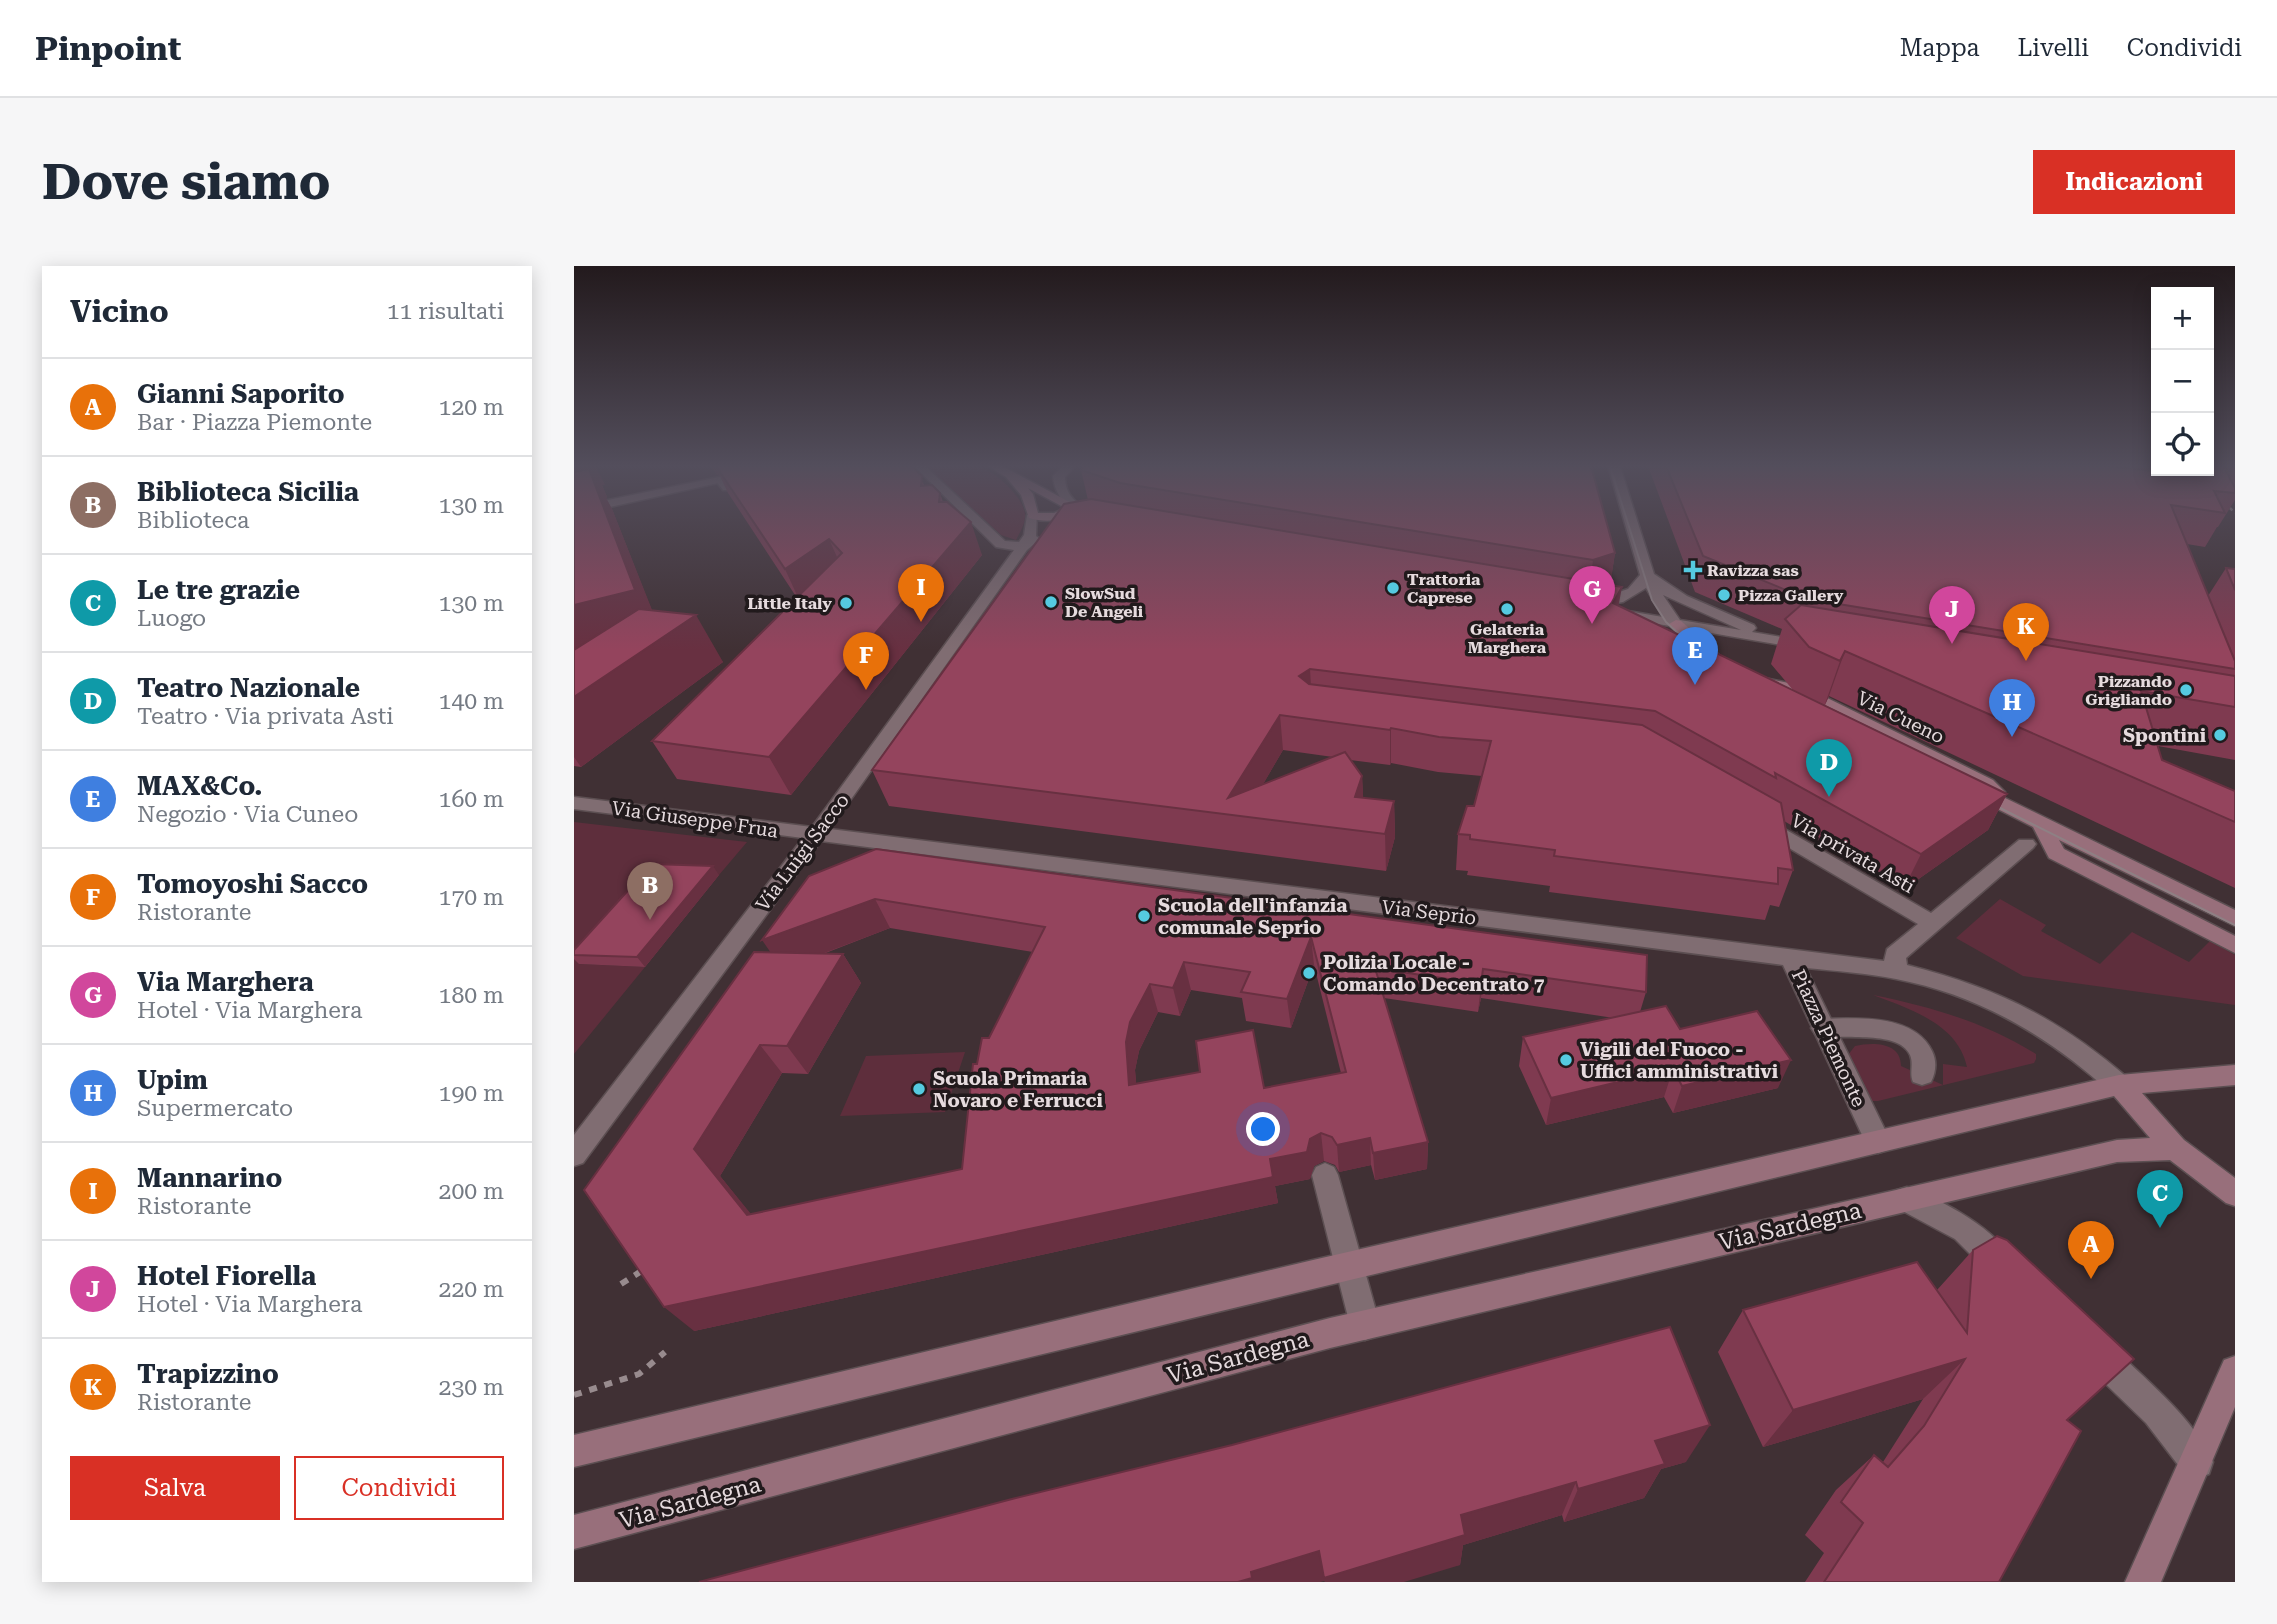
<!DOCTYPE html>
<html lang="it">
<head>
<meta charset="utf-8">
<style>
	:root { --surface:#fff; --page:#f6f6f7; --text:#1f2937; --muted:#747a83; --line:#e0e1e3; --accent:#d93025 }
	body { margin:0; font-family:"Roboto Serif",serif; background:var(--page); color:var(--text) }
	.controls { position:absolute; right:21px; top:21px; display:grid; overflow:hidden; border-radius:0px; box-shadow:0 4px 18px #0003 }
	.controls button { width:63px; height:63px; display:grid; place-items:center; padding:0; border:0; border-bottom:2px solid var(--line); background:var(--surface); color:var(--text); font:35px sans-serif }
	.you { position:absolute; left:690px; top:864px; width:24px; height:24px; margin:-18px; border:5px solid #fff; border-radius:50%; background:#1a73e8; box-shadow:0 0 0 10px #1a73e833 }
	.badge { display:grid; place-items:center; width:46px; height:46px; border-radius:50%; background:var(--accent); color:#fff; font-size:23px; font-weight:700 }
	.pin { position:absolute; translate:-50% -58px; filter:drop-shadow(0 2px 4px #0008) }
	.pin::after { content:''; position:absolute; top:37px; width:24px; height:21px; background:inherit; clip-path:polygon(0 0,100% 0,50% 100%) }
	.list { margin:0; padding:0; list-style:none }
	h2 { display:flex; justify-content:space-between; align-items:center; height:91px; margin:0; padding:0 28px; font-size:30px }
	h2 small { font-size:23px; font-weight:400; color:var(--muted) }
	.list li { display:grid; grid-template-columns:46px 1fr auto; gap:21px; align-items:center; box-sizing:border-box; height:98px; padding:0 28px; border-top:2px solid var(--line) }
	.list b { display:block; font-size:26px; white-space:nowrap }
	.list p { margin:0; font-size:23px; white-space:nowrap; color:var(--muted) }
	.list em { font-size:23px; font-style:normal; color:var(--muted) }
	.actions { display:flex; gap:14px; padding:21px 28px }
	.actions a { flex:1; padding:16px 0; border:2px solid var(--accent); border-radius:0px; text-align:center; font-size:24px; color:var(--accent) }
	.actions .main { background:var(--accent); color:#fff }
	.icon { flex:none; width:38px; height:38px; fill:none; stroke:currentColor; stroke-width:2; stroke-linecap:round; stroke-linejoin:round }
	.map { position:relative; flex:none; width:1661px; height:1316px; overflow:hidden; border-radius:0px }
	header { display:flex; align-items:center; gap:42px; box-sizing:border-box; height:98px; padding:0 35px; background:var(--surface); border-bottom:2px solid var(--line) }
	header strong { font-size:33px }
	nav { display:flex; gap:38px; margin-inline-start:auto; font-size:24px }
	.intro { display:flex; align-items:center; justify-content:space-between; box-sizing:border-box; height:168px; padding:0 42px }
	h1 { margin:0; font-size:49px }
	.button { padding:18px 32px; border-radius:0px; background:var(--accent); color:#fff; font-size:24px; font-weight:700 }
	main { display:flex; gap:42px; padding:0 42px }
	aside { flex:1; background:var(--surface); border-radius:0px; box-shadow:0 4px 18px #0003 }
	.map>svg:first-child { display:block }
</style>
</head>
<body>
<header>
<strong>Pinpoint</strong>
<nav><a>Mappa</a><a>Livelli</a><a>Condividi</a></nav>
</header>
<div class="intro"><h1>Dove siamo</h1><a class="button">Indicazioni</a></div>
<main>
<aside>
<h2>Vicino<small>11 risultati</small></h2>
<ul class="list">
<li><span class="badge" style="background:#e8710a">A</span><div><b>Gianni Saporito</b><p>Bar · Piazza Piemonte</p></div><em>120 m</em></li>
<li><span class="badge" style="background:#8d6e63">B</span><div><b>Biblioteca Sicilia</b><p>Biblioteca</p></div><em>130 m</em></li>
<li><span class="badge" style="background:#0f9aa8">C</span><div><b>Le tre grazie</b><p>Luogo</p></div><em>130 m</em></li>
<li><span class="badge" style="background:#0f9aa8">D</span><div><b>Teatro Nazionale</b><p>Teatro · Via privata Asti</p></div><em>140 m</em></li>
<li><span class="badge" style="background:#3f7fe0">E</span><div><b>MAX&amp;Co.</b><p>Negozio · Via Cuneo</p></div><em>160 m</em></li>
<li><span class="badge" style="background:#e8710a">F</span><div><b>Tomoyoshi Sacco</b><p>Ristorante</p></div><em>170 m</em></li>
<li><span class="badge" style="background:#d1479c">G</span><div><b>Via Marghera</b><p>Hotel · Via Marghera</p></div><em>180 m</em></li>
<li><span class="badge" style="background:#3f7fe0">H</span><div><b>Upim</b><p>Supermercato</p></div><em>190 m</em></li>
<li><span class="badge" style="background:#e8710a">I</span><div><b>Mannarino</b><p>Ristorante</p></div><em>200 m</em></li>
<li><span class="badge" style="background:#d1479c">J</span><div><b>Hotel Fiorella</b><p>Hotel · Via Marghera</p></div><em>220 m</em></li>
<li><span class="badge" style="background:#e8710a">K</span><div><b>Trapizzino</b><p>Ristorante</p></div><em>230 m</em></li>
</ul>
<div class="actions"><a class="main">Salva</a><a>Condividi</a></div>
</aside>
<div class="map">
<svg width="1661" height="1316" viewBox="0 0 1661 1316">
	<rect width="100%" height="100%" fill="#403034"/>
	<path fill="#5e2e3c" d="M352,200C368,200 386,198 402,200C419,203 449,230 451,248C452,257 446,266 442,274L427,269Z
		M0,556L173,576L145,609L5,698L71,701L0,788Z
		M1426,633L1472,659L1467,665L1526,698L1558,666L1615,696L1636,675L1661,689V739L1449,710L1382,672Z
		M1299,729C1358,741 1410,756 1462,788V793L1460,797L1304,835H1298L1293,830L1274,789L1281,780C1299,776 1327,776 1327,800L1369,819V798L1393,801C1384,758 1336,743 1299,729Z
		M391,786L371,846L266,850L292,790Z"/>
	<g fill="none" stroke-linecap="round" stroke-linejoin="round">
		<g stroke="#5c4f52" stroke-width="3">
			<path id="lane" d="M199,200H220L0,249V241Z
				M1249,753C1284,752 1340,748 1358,785C1363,795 1362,806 1357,816L1348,819L1339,816C1335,807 1340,798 1336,789C1324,762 1263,776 1241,768L1237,762L1241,756Z
				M751,897L760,901L764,909L806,1059L802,1070L791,1074L780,1070L776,1059L738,909L742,901Z"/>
		</g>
		<g stroke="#5c4f52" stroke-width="3">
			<path id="street" d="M340,200H351L431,275L445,276L450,269L453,249L463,246L462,270L466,273L453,284L256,563L1310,695L1313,683L1344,658L1181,562L1179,558L1181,554H1195L1357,647L1445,574H1459L1462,578L1459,582L1332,692L1333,699C1423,722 1483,751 1554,812L1557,819L1554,826L1545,829L1536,826C1474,770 1405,729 1322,713C1293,707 1262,705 1232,702L1317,876L1313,884L1304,887L1295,884L1209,699L247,575L9,897L0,900V869L229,572L0,543V531L238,561L440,284L422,281Z
				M489,200H501L491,211C491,231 505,240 522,246V252C500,254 480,231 479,210Z
				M1034,200H1046L1080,308L1113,330L1180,359L1182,362L1178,366L1236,376L1238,379L1236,382L1231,383L1037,350L1035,347L1042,343L1089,351L1072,322L1049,336L1015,342V336L1054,323L1066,309ZM1089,329L1167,364L1106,354Z
				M143,212H151L159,222L157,224H149L141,214Z
				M1333,921C1368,934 1426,964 1441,999L1437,1009L1427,1013L1417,1009L1381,973L1323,942L1320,933L1323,924Z
				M1523,1073L1534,1077C1567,1109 1622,1154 1639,1196L1635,1208L1623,1212L1611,1208L1572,1157L1512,1099L1508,1088L1512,1077Z"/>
		</g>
		<g stroke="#5c4f52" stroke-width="3">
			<path id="secondary" d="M414,200H428L505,241C492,256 473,257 455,252L447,229L432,211ZM454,222L491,242L480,247H464L459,228Z
				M1102,354L1107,355L1153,396L1156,399L1153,402H1143L1097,361L1095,358Z
				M1186,411L1229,420L1419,514L1431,526L1427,530L1661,644V660L1485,574L1490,583L1661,670V687L1475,592L1459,561L1396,529L1393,525L1402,519L1218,427L1180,419L1178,416Z
				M1661,799V819L1568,827L1610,874L1661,912V940L1652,937L1596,894L1543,896L756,1082L0,1283V1249L756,1052L1543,874L1576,872L1540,830L0,1201V1169L739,994L1545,809Z
				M1661,1090V1141L1587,1316H1551L1650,1094Z"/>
		</g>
		<path stroke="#988b8e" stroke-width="2.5" stroke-dasharray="3.5 3.5" stroke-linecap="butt" d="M1656,242L1661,247"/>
		<path stroke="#988b8e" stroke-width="6" stroke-dasharray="8 8" stroke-linecap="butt" d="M47,1018L69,1004
			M0,1129L65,1108L91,1086"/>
		<use href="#lane" fill="#806d72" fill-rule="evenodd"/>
		<use href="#street" fill="#806d72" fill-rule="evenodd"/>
		<use href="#secondary" fill="#986f7b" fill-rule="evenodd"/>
		<path stroke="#8e8084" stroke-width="2" d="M1036,200L1078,334L1092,356L1119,381
			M1410,534L1661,659"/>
	</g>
	<path fill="#7f3a50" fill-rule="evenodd" d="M0,200L31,219H28L33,231L32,232L38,243L78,345L149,396L7,501L0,500Z
		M137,200H338L351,220L366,227L369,236L408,289L217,529L103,513L78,475L223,332L154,227L145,208L143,209Z
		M1074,200H1582V205H1635V200H1661V234L1644,261H1643L1631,281L1613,278L1634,330L1652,302L1661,303V494L1584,480L1588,494L1661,525V622L1255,430L1251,439L1433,528L1414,564L1329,624L1210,555L1219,604L1205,641L1196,639L1191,654L975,626L976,620L893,609L894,605L882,604L884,568L900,540L908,510L864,506L817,497L816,499L776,494L788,510L789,532L820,535L821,571L812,605L315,540L298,504L514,234L507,204L1041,287L1036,319L1044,339L1219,424L1197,398L1208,363L1121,326ZM709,484L759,491L689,518Z
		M302,583L1072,726L1066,746L1106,763L1204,822L1099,847L1090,831L972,859L945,800L949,771L1040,752L907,732L904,746L810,732L854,876L853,903L801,914L797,899L765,906L761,899L750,895L740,900L736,913L701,920L704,937L120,1065L180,686H196ZM316,662L459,686L403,798L388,903L177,949L146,910L208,807L234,808L287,717L269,688H249ZM740,699L767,807L690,822L562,818L561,804L565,785L584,746L606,750L617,724L668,732L672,755L717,762Z
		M145,609L71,701L5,698L0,693V684Z
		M1399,984L1493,1154L1425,1316H1231L1250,1287L1231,1269L1262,1224L1300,1189L1309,1196L1349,1133L1189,1181L1144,1086L1169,1044L1363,1024Z
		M1112,1196L1087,1203L1070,1232L990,1256L988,1249L889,1279L886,1299L750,1315L125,1316Z"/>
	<path fill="#683041" d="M0,200H22L31,219H28L33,231L32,232L38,243L88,369L0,392Z
		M139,200H141L145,208L143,209Z
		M397,256L408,289L217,529L195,491Z
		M255,273L270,307L227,338L211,303Z
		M1041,287L1035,327L1014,334L1019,294Z
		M1048,321L1042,353L1039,337Z
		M122,349L149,396L7,501L0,491V431Z
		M1271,385L1255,430L1250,441L1266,395Z
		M736,403L738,437L725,410Z
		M706,449L709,484L670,551L654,532Z
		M817,462V497L816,499V464Z
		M788,510L790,546L781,531Z
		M1433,528L1414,564L1329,624L1347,588Z
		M820,535L821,571L812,605L811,568Z
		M139,600L145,609L71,701L63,691Z
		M301,633L316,662L208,703L188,674Z
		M737,671L740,699L717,762L713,733Z
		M269,688L287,717L234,808L213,780Z
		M610,696L617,724L606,750L599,722Z
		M909,703L907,732L904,746L907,718Z
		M576,718L584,746L565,785L561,804L565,847L555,819L552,776L556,756Z
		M186,779L208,807L146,910L199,975L173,949L120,883Z
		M1217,794L1204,822L1099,847L1108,820Z
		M1099,803L1090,831L972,859L977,832Z
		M747,867L750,895L740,900L736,913L701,920L704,937L120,1065L90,1041L736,873Z
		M796,872L797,899L765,906L763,879Z
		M854,876L853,903L801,914L799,887Z
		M1391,1093L1349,1133L1189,1181L1219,1144Z
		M1136,1159L1112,1196L1087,1203L1070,1232L990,1256L1004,1223L1081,1175Z
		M1002,1216L988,1249L889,1279L886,1299L830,1316H751L750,1315L746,1316H664L677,1306L745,1285L887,1249Z"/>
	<path fill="#94445d" stroke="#683041" stroke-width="2" fill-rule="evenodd" d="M142,200H338L348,210L347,220L358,219L366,227L365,236H373L397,256L195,491L78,475L268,287L255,273L211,303Z
		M510,200H1017L1041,287L1019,294L546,217L507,204Z
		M1092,200H1535L1585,206L1584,205H1635V200H1648L1656,205H1652L1661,222V227L1640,225L1651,247L1597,239L1661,395V403L1234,333L1129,290Z
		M15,203L61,324L0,339V206Z
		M517,233L1048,321L1039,337L1433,528L1347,588L1201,507L1202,512L1081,445L736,403L725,410L735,418L1068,459L1207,537L1219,604L1204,602V618L980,590L981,584L896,573V569L884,568L893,540H900L917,475L865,471L817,462L816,464L706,449L654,532L771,486L788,510L781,531L820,535L811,568L298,504L490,238Z
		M1652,302L1661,303V324Z
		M1227,339L1661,410V441L1567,425L1588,494L1661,525V556L1271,385L1266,395L1235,381L1211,353Z
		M65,343L122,349L0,431V384Z
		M302,583L1073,689L1072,726L909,703L907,718L801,702L854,876L799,887L796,872L763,879L758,871L747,867L736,873L733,886L696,893L699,911L90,1041L10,924L180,686L269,688L213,780L186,779L120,883L173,949L388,903L399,798H403L408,772H415L471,661L301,633L188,674L235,610ZM737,671L772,806L690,822L679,764L622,775L626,806L555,819L552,776L556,756L576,718L599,722L610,696L676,706L667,726L713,733Z
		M78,598L139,600L63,691L0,689V684Z
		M1092,740L1106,763L1183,745L1217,794L1108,820L1099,803L977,832L949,771Z
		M1423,970L1433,974L1560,1093L1493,1154L1507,1165L1425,1316H1250L1289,1257L1267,1236L1300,1189L1314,1201L1350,1160L1391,1093L1219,1144L1169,1044L1343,996L1393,1067L1399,984Z
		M1096,1061L1136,1159L1081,1175L1091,1198L1004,1223L1002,1216L887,1249L891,1269L750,1312L745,1285L677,1306L678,1312L664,1316H125L438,1233L658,1179Z"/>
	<linearGradient id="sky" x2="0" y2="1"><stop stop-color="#231a1d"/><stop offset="0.52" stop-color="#534e5c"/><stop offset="1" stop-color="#534e5c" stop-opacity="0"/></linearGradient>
	<rect width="1661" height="384" fill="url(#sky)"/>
	<g fill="#55cae0" stroke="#211a1c" stroke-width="2.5">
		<path d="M1115.5 293.5h7v7h7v7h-7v7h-7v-7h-7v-7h7z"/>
		<circle cx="819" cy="322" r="7"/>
		<circle cx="1150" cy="329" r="7"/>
		<circle cx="477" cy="336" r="7"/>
		<circle cx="272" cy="337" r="7"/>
		<circle cx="933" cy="343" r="7"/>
		<circle cx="1612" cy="424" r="7"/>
		<circle cx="1646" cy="469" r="7"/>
		<circle cx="570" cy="650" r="7"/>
		<circle cx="735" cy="707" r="7"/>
		<circle cx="992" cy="794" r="7"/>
		<circle cx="345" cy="823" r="7"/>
	</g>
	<g text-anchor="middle" stroke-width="7" stroke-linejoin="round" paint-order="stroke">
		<g font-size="16" font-weight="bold" fill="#e6dbde" stroke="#211a1c" text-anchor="start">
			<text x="1133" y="310">Ravizza sas</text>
			<text x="833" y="319">Trattoria<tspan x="833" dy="18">Caprese</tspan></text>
			<text x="491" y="333">SlowSud<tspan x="491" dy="18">De Angeli</tspan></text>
			<text x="1164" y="335">Pizza Gallery</text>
			<text x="258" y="343" text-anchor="end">Little Italy</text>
			<text x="933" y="369" text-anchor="middle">Gelateria<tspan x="933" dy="18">Marghera</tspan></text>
			<text x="1598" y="421" text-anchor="end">Pizzando<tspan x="1598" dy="18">Grigliando</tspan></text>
		</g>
		<g font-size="19" fill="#e6dbde" stroke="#211a1c">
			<text transform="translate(1327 451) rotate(26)" y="7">Via Cueno</text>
			<text transform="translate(121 553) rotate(8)" y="7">Via Giuseppe Frua</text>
			<text transform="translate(228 586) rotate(-53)" y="7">Via Luigi Sacco</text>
			<text transform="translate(1279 587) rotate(30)" y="7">Via privata Asti</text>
			<text transform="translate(855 646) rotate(7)" y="7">Via Seprio</text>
			<text transform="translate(1255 772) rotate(65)" y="7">Piazza Piemonte</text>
		</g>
		<g font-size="19" font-weight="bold" fill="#e6dbde" stroke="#211a1c" text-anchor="start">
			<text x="1632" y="476" text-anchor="end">Spontini</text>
			<text x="584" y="646">Scuola dell'infanzia<tspan x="584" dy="22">comunale Seprio</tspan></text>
			<text x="749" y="703">Polizia Locale -<tspan x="749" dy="22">Comando Decentrato 7</tspan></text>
			<text x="1006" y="790">Vigili del Fuoco -<tspan x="1006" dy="22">Uffici amministrativi</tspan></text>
			<text x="359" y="819">Scuola Primaria<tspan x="359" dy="22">Novaro e Ferrucci</tspan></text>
		</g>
		<g font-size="23" fill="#e6dbde" stroke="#211a1c">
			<text transform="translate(1216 960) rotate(-13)" y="8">Via Sardegna</text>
			<text transform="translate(664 1091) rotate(-15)" y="8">Via Sardegna</text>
			<text transform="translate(116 1236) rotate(-15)" y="8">Via Sardegna</text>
		</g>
	</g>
</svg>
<div class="controls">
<button>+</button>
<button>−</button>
<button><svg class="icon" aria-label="locate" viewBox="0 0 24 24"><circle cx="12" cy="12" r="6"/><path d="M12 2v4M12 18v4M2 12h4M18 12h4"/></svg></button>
</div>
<div class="you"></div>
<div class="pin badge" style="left:1517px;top:1013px;background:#e8710a">A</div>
<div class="pin badge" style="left:76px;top:654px;background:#8d6e63">B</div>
<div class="pin badge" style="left:1586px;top:962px;background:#0f9aa8">C</div>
<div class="pin badge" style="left:1255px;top:531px;background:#0f9aa8">D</div>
<div class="pin badge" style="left:1121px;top:419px;background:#3f7fe0">E</div>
<div class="pin badge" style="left:292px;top:424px;background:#e8710a">F</div>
<div class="pin badge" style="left:1018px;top:358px;background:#d1479c">G</div>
<div class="pin badge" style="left:1438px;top:471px;background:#3f7fe0">H</div>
<div class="pin badge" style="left:347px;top:356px;background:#e8710a">I</div>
<div class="pin badge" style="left:1378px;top:378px;background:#d1479c">J</div>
<div class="pin badge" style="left:1452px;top:395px;background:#e8710a">K</div>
</div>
</main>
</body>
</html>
